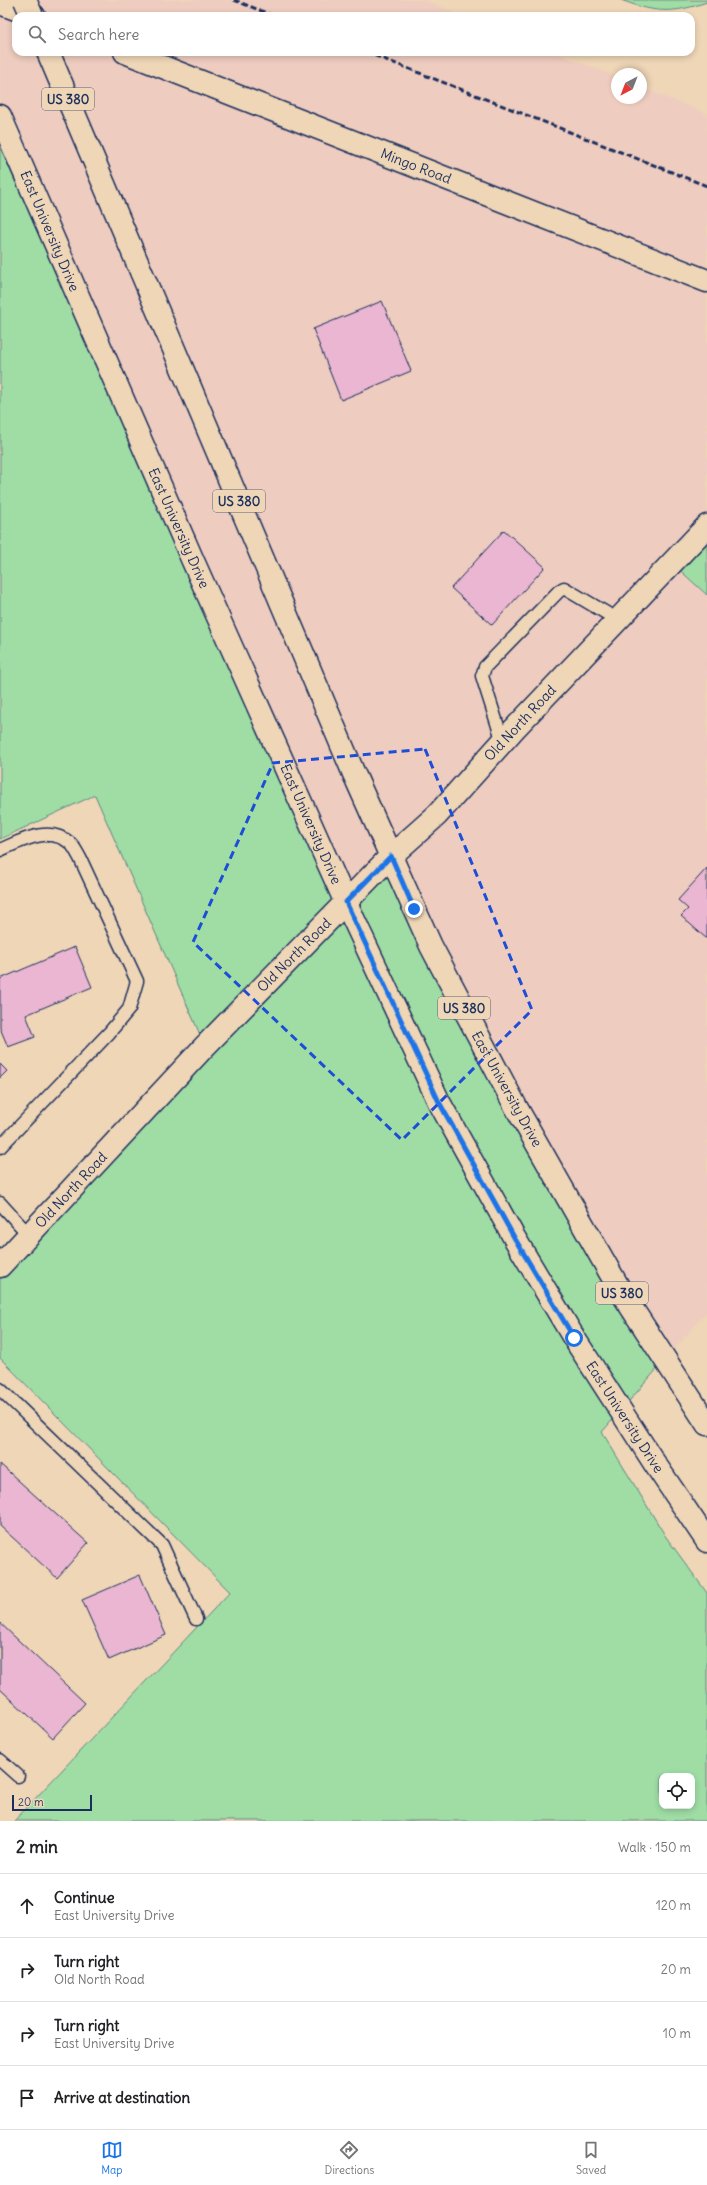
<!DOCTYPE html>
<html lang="en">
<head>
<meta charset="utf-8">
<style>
	:root { --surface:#fff; --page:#f2f2f2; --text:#202124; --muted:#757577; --line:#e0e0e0; --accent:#1a73e8 }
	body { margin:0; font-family:Delius,sans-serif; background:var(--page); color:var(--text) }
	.controls { position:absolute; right:12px; bottom:12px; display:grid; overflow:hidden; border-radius:8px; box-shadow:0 2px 6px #0003 }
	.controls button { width:36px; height:36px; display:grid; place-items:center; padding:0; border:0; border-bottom:1px solid var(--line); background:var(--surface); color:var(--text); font:20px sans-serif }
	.compass { position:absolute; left:611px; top:68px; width:36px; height:36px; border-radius:50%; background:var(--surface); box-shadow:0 2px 6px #0003; rotate:222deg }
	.scale { position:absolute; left:12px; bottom:10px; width:80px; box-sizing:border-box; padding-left:4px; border:2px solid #1b2f5e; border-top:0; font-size:11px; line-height:14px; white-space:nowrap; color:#1b2f5e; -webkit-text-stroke:3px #efd6b7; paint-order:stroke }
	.stop { position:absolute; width:12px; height:12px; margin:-9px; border:3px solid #1a73e8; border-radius:50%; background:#fff }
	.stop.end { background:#1a73e8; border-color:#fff; box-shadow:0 1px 4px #0008 }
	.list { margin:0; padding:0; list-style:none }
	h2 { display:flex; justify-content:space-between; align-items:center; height:52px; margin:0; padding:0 16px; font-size:17px }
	h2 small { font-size:13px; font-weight:400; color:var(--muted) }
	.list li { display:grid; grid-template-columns:26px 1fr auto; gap:12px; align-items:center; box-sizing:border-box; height:64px; padding:0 16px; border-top:1px solid var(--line) }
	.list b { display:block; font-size:15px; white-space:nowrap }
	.list p { margin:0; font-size:13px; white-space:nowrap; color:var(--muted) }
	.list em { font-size:13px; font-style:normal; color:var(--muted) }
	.icon { flex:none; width:22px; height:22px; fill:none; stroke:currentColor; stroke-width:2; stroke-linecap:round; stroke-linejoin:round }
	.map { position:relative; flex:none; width:707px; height:1821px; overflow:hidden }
	.search { position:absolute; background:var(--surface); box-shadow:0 2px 6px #0003; left:12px; right:12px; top:12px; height:44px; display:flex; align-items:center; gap:10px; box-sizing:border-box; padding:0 14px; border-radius:12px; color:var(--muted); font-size:15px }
	.sheet { height:308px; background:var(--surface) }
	nav { display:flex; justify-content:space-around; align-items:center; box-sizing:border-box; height:56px; border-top:1px solid var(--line); background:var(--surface); font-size:11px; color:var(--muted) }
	nav a { display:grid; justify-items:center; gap:2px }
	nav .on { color:var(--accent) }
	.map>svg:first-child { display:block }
</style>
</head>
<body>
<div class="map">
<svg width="707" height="1821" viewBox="0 0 707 1821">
	<rect width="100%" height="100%" fill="#efd6b7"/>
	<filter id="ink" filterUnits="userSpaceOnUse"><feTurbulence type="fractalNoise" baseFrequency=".025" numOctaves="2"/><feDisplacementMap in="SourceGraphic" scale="8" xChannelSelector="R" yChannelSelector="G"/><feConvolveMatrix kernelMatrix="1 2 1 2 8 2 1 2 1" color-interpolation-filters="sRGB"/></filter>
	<g filter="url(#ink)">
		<path fill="#eeccbf" d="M0,0H423L464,16H16V52H554L617,77V98H641V87L707,114V526L672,563L707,595V1311L665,1360L346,903L0,116Z"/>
		<path fill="#9fdda5" stroke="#5d8682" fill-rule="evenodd" d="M621,0H707V2C672,14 655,13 621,0Z
			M0,116L346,902L391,856L665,1360L602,1432L666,1537L707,1593V1821H14L230,1592L0,1358V1266L205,1046L95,795L0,839ZM662,1776H692V1806H662Z
			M707,526V595L672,563Z"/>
		<path fill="#eab6d1" stroke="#1b2f5e" d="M382,301L411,371L341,400L313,329Z
			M504,530L545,567L492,625L451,588Z
			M707,868V939L681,916L688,909L678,900Z
			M75,947L92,987L26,1015L35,1037L8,1047L0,1028V979Z
			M0,1064L7,1071L0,1078Z
			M0,1464L88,1543L57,1578L0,1526Z
			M140,1575L166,1635L109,1660L82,1600Z
			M0,1623L85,1703L53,1738L0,1689Z"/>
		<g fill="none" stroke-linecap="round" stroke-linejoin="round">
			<g stroke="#1b2f5e" stroke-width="15">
				<path id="service" d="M503,742L482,676L485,667L559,591L564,588L618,620
					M0,850C21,841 48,825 70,843C74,846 77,853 80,858L137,981L129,1009L109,1033L0,1147
					M0,1203L29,1235
					M0,1389L162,1545L196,1619
					M0,1760L18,1776"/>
			</g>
			<g stroke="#1b2f5e" stroke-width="25">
				<path id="tertiary" d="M0,3L34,16
					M125,52L707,281
					M0,1266L205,1046L391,856L437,815L515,728L707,526"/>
			</g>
			<g stroke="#1b2f5e" stroke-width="25">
				<path id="primary" d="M48,52L354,774L431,946L516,1107L620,1290L707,1424
					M0,116L193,561L346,903L439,1102L515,1239L574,1338L655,1464L707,1541"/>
			</g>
			<use href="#service" stroke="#efd6b7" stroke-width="12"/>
			<use href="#tertiary" stroke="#efd6b7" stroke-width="22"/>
			<use href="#primary" stroke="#efd6b7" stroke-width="22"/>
			<path stroke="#1b2f5e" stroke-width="3" stroke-dasharray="6 3" stroke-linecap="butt" d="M234,0L274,16
				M366,52L707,186"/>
			<g stroke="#1b2f5e" stroke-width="25" stroke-linecap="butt">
				<path id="primary-bridge" d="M25,0L32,16"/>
			</g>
			<use href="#primary-bridge" stroke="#efd6b7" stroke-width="22"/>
		</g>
	</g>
	<g fill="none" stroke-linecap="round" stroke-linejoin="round" filter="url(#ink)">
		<path stroke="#1a73e8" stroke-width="5" d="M414,909L391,856L346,902L439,1102L515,1239L574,1338"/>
	</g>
	<path fill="none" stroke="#1d4ed8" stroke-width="3" stroke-dasharray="8 5" stroke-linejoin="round" d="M425,749L532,1010L402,1140L193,942L273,763Z"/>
	<g text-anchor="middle" stroke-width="3" stroke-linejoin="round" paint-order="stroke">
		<g fill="#efd6b7" stroke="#5b6179" stroke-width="1">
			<rect x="42" y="88" width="52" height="22" rx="3"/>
			<rect x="213" y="490" width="52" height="22" rx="3"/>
			<rect x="438" y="997" width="52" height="22" rx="3"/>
			<rect x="596" y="1282" width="52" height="22" rx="3"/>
		</g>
		<g font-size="13" font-weight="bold" fill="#1b2f5e">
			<text x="68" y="104">US 380</text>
			<text x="239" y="506">US 380</text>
			<text x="464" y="1013">US 380</text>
			<text x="622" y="1298">US 380</text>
		</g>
		<g font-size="14" fill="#1b2f5e" stroke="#efd6b7">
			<text transform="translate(416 166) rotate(21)" y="5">Mingo Road</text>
			<text transform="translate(50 231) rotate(67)" y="5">East University Drive</text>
			<text transform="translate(179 528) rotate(66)" y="5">East University Drive</text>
			<text transform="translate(520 723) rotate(-47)" y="5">Old North Road</text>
			<text transform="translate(311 824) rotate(66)" y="5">East University Drive</text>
			<text transform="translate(294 955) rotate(-45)" y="5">Old North Road</text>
			<text transform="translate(507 1089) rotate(61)" y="5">East University Drive</text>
			<text transform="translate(71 1190) rotate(-47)" y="5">Old North Road</text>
			<text transform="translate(625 1417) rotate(57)" y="5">East University Drive</text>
		</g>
	</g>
</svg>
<div class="controls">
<button><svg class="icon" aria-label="locate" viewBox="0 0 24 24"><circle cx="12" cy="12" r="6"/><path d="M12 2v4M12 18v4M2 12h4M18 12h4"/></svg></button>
</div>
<svg class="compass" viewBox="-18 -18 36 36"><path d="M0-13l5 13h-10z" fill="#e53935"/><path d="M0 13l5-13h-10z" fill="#757577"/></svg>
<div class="scale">20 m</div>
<div class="stop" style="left:574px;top:1338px"></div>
<div class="stop end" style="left:414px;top:909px"></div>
<div class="search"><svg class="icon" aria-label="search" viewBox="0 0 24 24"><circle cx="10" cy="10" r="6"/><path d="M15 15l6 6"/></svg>Search here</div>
</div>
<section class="sheet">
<h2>2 min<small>Walk · 150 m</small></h2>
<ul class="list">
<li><svg class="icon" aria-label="ahead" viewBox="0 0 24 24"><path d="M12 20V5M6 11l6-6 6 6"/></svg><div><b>Continue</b><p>East University Drive</p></div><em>120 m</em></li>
<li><svg class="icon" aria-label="right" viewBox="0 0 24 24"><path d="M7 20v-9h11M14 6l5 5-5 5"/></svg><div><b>Turn right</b><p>Old North Road</p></div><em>20 m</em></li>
<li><svg class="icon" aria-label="right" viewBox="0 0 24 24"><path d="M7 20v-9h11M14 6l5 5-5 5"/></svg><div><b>Turn right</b><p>East University Drive</p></div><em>10 m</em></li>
<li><svg class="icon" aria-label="arrive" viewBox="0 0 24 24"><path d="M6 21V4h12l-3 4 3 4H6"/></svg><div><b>Arrive at destination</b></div></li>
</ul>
</section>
<nav>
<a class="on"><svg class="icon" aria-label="map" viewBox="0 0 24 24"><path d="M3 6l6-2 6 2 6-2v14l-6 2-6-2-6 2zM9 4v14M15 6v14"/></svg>Map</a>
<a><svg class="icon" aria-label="directions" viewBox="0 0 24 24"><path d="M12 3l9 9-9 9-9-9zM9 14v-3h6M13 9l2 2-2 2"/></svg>Directions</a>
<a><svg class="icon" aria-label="saved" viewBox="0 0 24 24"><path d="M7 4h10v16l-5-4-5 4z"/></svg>Saved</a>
</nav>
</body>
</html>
